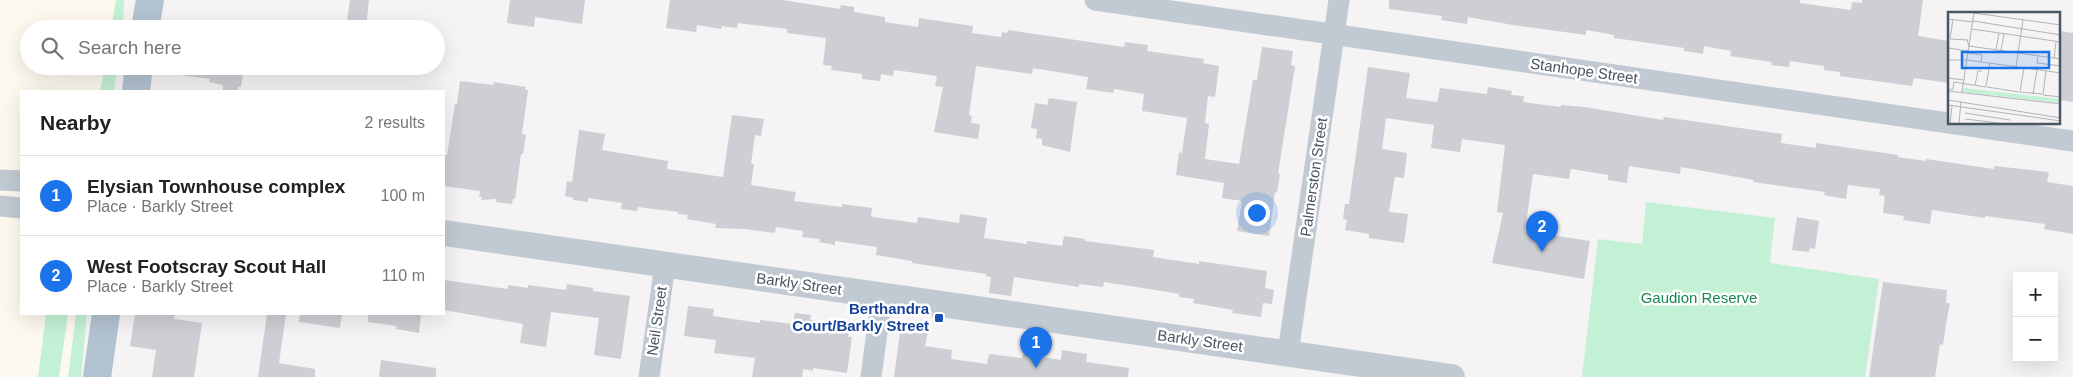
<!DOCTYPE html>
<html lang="en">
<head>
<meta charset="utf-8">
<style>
	:root { --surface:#fff; --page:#f6f6f6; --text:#222; --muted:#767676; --line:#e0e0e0; --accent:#1a73e8 }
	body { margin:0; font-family:Helvetica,sans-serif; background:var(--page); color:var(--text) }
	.controls { position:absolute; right:15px; bottom:15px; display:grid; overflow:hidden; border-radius:0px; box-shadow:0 5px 20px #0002 }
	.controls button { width:45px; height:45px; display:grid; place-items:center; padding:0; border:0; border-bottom:1px solid var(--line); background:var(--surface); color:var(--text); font:25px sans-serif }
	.you { position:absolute; left:1256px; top:212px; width:18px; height:18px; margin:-12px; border:4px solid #fff; border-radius:50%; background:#1a73e8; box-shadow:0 0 0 8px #1a73e833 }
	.badge { display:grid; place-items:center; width:32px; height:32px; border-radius:50%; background:var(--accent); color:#fff; font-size:16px; font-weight:700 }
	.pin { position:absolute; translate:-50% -41px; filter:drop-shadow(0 1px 2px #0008) }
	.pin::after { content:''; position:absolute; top:26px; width:18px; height:15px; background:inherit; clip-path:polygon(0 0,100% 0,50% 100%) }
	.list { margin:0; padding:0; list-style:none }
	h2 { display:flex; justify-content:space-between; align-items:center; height:65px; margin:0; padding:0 20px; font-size:21px }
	h2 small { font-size:16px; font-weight:400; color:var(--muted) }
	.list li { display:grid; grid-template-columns:32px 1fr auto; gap:15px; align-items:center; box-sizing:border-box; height:80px; padding:0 20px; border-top:1px solid var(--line) }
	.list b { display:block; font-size:19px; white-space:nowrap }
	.list p { margin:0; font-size:16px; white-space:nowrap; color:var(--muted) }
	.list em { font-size:16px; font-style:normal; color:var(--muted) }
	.icon { flex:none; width:28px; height:28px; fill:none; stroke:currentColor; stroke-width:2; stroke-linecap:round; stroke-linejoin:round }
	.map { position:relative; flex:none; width:2073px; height:377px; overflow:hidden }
	.search { position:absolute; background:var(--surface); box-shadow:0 5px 20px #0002; left:20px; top:20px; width:425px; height:55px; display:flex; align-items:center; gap:12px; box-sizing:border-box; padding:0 18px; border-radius:28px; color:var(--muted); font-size:19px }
	.panel { position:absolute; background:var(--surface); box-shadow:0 5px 20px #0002; left:20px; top:90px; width:425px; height:225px; border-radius:0px }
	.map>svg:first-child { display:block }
</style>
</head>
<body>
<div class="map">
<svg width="2073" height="377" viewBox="0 0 2073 377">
	<rect width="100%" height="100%" fill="#f5f3f3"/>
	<path fill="#fdf9ef" d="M0,0L124,1L121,29H29V66H116L113,91H21V314H88L78,377H0Z"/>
	<path fill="#c3f1d5" d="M116,0H124L123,29H111Z
		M105,66H117L114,91H100Z
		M1646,202L1775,218L1770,263L1879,279L1865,377H1582L1598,239L1642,244Z
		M46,314H68L59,377H38Z
		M76,314H87L81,377H68Z"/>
	<path fill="#cdcfd5" d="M350,0H369L366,29H346Z
		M510,0H585L582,24L535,17L534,27L507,23Z
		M670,0H782L840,9L841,5L854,7V12L885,17V22L918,27L919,18L973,26L972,33L1001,37L1002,32L1007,33L1008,30L1124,47L1125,42L1148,45L1147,51L1204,59L1203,63L1219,66L1215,97L1208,96L1205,123L1209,124L1205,159L1239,164L1253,80H1257L1262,47L1293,51L1291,65L1295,66L1278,174H1280L1277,193L1275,192L1269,236L1237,231L1242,201L1222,198L1224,183L1176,175L1179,152L1182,153L1187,118L1142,111L1144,94L1114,89L1113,93L1086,89L1088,77L1033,68L1032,74L976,66L969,115L972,116L971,123L980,124L978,139L934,132L943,87L935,86L937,76L894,70L893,76L881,74L880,81L862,79V74L831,70L832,66L823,65L826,38L787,33V29L738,23L737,28L722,26L721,29L697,25L696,32L666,28Z
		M1389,0H1800V3L1851,10L1852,2L1862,3V0H1923L1918,36L1949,41V83L1914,78L1912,86L1861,79L1840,76V72L1824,70V66L1790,61L1789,67L1771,65L1772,62L1730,56L1731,51L1704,46L1703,54L1684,51V48L1614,38V35L1586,30V35L1513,25L1468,17L1467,24L1441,20L1442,16L1389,9Z
		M2059,31L2073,33V102L2059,100Z
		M180,66H244L241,87H238V91H223V85L209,82L210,79L180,75Z
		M1368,67L1410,73L1406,98L1437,102L1440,88L1487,94L1488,87L1512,91L1511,95L1524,96L1523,102L1561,107V105L1584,107L1663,120L1664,117L1782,134L1781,143L1816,148V143L1898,155V157L1926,161V159L1994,169V166L2049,172L2047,182L2073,186V234L2044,229L2045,224L1985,216V218L1932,210L1930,224L1903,220L1904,216L1883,213L1885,196L1879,195L1880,189L1848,185L1846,199L1824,195L1825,192L1753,182L1754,180L1681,167L1680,174L1629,166L1627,183L1608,180V175L1571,169L1569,179L1533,174L1525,231L1590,241L1584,279L1492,263L1503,213L1497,212L1505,145L1462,139L1460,152L1431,148L1434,125L1386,118L1382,149L1407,153L1404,178L1395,177L1389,212L1408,214L1404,243L1369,238V234L1345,230L1347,220L1343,219L1345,204H1349Z
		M460,81L494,85L493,82L526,87L525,90H528L522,134L526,135L523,154H521L515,199H513L512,204L496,202V199L481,200L482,197H479L480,191L444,186V155H447L455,104H457Z
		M1049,98L1077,102L1070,152L1042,145V139L1036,138L1037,129L1031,128L1035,103L1047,105Z
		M732,115L764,119L761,136L755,135L751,164H754L751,185L796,192L794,201L842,207V204L872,208L871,216L873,217L917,223L918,217L959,223L960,214L987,218L984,238L1027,244V241L1062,246L1064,236L1085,239V241L1154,250L1153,257L1199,264V261L1267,271L1265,288L1274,290L1272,304L1263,303L1261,317L1232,313L1233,310L1193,303L1194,299L1179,297V294L1162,291L1104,282L1103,287L1079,284V287L1014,277L1011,296L989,293L991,277L986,276V274L912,263V261L876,255L877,247L835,241V245L819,242L820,239L802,237L803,231L776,227L775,233L744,229L715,228L716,224L687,219L688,215L678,214V212L638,207L637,211L621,209L622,203L588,198V202L573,200V198L565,196L567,181L572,182L579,130L605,134L602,150L668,161L667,169L723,177Z
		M1797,217L1819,221L1815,249L1810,248L1809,252L1792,250Z
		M444,280L508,289V285L528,288V285L566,290L567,284L593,288V291L630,296L621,359L594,355L599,318L551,312L546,347L520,343L523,324L444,310Z
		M1883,282L1947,290L1946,303H1950L1947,318L1943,345L1940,344L1935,377H1869Z
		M688,306L714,309L713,316L760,323V320L793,324L795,313L811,315L810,320L850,325L848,337H852L847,373L813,368V371L803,369L802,377H752L755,358L714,353L716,340L684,336Z
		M135,314H175L174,319L202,323L194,377H152L156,350L130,346Z
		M267,314H286L279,363L315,369V377H258Z
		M300,314H342L340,328L299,322Z
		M368,314H421L419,333L396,329L397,326L368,322Z
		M912,329L928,332L925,346L952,350L951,359L987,364L989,354L1022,358L1023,354L1061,360L1062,350L1087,354L1086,362L1129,368L1128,377H894L900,332L912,334Z
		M381,360L436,368V377H379Z"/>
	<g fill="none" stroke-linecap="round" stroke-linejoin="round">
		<path stroke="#c1cad2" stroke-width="21" d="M1095,0L2073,141
			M0,180L21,181
			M0,206L21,208
			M1288,353L1339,0
			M649,377L665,265
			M871,377L882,295"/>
		<path stroke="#c1cad2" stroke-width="26" d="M444,233L1452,377"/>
		<path stroke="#b3c2d1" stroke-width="28" d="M145,29L150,0
			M136,91L139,66
			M97,377L106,314"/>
	</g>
	<rect fill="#1a4fb4" stroke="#fff" stroke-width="2" x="934" y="313" width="10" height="10" rx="2.5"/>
	<g text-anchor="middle" stroke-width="5" stroke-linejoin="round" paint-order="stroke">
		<g font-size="15" fill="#4a5661" stroke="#fff">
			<text transform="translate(1584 71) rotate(8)" y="5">Stanhope Street</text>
			<text transform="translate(1314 177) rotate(-82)" y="5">Palmerston Street</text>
			<text transform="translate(799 284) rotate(8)" y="5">Barkly Street</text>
			<text transform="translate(657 321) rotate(-82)" y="5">Neil Street</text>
			<text transform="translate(1200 341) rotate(8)" y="5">Barkly Street</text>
		</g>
		<g font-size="15" fill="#17864f" stroke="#fff">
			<text x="1699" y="303">Gaudion Reserve</text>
		</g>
		<g font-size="15" font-weight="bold" fill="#164399" stroke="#fff" text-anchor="end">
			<text x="929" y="314">Berthandra<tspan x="929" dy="17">Court/Barkly Street</tspan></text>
		</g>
	</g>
	<g transform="translate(1948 12)">
		<rect width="112" height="112" fill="#f5f3f3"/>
		<path d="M16,76L112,87V91L15,80Z" fill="#c3f1d5"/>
		<path fill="none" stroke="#b1b4b9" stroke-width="1" d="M26,1L113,13M0,7L25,10M5,7L2,27L20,28M25,9L113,23M24,17L113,30M19,28L21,34L113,47M0,36L20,39M48,38L51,21M53,39L56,22M20,41L34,43L33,50M90,44L89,51L113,54M106,46L108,30M0,48H19L113,61M68,55L75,8M0,66L16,68M27,73L30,59H34M38,74L42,51M39,75L71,80M0,78L5,77L6,70L38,75M0,79L113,92M72,79L76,56M14,80L26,0M72,80L94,82M85,82L89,58M95,82L98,59M95,83L113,85M0,88L113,106M0,93L113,109M17,101L62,108M17,107L58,112M2,112L4,94M11,112L13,89"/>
		<path fill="#1a73e8" fill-opacity="0.15" stroke="#1a73e8" stroke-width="2.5" d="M14,40H101V56H14Z"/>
		<rect width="112" height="112" fill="none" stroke="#4a5661" stroke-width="2.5"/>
	</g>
</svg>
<div class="controls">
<button>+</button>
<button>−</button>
</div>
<div class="you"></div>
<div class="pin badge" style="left:1036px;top:368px">1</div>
<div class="pin badge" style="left:1542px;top:252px">2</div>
<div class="search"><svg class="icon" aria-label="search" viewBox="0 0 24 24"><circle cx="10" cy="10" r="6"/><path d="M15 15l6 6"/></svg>Search here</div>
<section class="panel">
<h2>Nearby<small>2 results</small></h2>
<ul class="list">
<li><span class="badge">1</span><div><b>Elysian Townhouse complex</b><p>Place · Barkly Street</p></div><em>100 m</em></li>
<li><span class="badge">2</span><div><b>West Footscray Scout Hall</b><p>Place · Barkly Street</p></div><em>110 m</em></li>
</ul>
</section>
</div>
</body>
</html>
